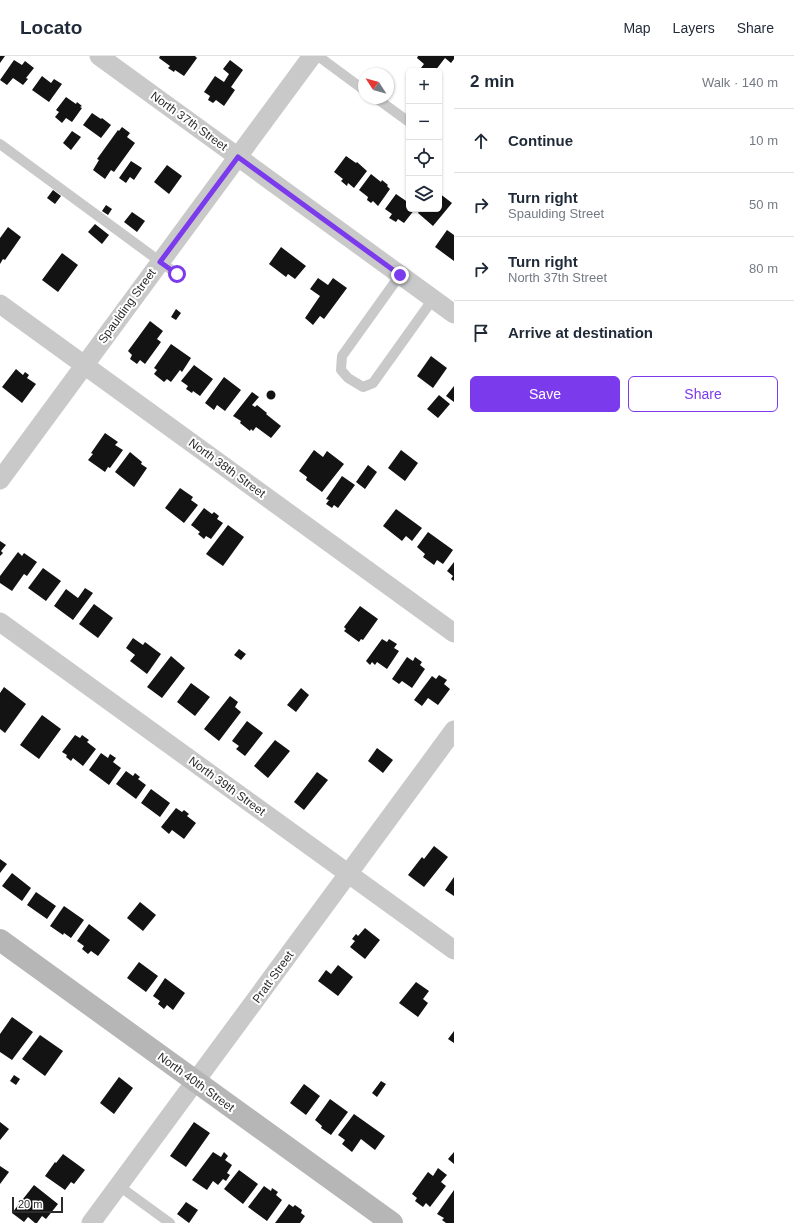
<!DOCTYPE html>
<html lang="en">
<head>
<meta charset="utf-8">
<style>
	:root { --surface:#fff; --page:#f2f2f3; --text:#1f2937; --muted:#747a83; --line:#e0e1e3; --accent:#7c3aed }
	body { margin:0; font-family:Helvetica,sans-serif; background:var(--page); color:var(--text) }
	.controls { position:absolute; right:12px; top:12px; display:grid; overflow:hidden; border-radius:6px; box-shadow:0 1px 3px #0004 }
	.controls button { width:36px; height:36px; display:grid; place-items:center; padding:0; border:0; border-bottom:1px solid var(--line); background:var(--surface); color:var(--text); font:20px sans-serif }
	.compass { position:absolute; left:358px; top:12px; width:36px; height:36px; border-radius:50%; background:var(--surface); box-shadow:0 1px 3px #0004; rotate:306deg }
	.scale { position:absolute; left:12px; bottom:10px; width:51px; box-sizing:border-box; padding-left:4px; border:2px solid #2c2c2c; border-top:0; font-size:11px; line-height:14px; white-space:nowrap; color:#2c2c2c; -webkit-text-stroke:3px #fff; paint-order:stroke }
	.stop { position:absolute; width:12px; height:12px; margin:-9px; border:3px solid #7c3aed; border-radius:50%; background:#fff }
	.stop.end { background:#7c3aed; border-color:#fff; box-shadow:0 1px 4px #0008 }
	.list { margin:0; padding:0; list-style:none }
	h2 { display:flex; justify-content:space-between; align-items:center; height:52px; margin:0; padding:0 16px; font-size:17px }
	h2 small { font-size:13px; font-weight:400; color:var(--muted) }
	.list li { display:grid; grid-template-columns:26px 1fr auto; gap:12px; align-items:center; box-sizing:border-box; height:64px; padding:0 16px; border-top:1px solid var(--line) }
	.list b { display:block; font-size:15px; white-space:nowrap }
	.list p { margin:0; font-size:13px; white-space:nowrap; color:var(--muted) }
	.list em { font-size:13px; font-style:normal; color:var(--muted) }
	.actions { display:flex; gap:8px; padding:12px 16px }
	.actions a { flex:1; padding:9px 0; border:1px solid var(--accent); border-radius:6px; text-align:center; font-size:14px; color:var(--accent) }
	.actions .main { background:var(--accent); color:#fff }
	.icon { flex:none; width:22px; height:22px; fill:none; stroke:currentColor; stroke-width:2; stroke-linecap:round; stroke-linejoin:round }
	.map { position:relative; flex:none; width:454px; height:1167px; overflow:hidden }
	header { display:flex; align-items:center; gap:24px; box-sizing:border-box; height:56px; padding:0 20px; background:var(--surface); border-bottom:1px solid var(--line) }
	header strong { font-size:19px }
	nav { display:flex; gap:22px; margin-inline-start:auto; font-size:14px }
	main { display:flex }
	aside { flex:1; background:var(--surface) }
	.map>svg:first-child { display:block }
</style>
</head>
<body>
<header>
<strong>Locato</strong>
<nav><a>Map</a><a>Layers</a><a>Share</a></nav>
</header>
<main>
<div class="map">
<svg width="454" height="1167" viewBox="0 0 454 1167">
	<rect width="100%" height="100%" fill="#fff"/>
	<path fill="#131313" d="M0,0H5L0,7Z
		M160,0H195L197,2L184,20L175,14L174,16L168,12L170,10L159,2Z
		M418,0H454V3L451,7L445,2L435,15H424L421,12L424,8L417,2Z
		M14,4L22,9L25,5L34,12L26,22L28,23L23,29L13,22L7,29L0,24Z
		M230,4L243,14L231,31L235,34L224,50L216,44L213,47L208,44L210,40L204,36L215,20L224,26L229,18L223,13Z
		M42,20L51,27L54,23L62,28L49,46L32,34Z
		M66,41L76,48L77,46L82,50L80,51L82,52L72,66L66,62L62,67L55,61L59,56L56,54Z
		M92,57L101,63L102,62L111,69L101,82L83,69Z
		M122,71L130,77L127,81L135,87L114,116L111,114L105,123L93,114L99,104L97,103L118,74L119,75Z
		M72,75L81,81L71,94L63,87Z
		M346,100L356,107L357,106L367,115L354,132L348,127L347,130L341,125L343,123L334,116Z
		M131,105L142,112L134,124L130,121L126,127L119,122Z
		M167,109L182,120L169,138L154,126Z
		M371,118L381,126L382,124L388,129L387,130L390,133L378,150L373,145L371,147L367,144L368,141L359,134Z
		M53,134L61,140L55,148L47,142Z
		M439,137L452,147L433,170L418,157L421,153H439Z
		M396,138L409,147V153H415L404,167L398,163L396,166L389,162L392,158L385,153Z
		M106,149L112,153L108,159L102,155Z
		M132,156L145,165L137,176L124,166Z
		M95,168L109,179L102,188L88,176Z
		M8,171L21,181L5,204L3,203L0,208V182Z
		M447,174L454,179V205L435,191Z
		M281,191L306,210L295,223L288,218L286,221L269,208Z
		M62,197L78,209L58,236L42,224Z
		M318,222L328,229L333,222L347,232L324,263L320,260L313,269L305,262L320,240L310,233Z
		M176,253L181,257L176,264L171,261Z
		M150,265L163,275L157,283L161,286L145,308L140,304L137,308L130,303L132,299L128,295Z
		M171,288L191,302L182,316L180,314L171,326L167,323L164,326L154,318L157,314L154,312Z
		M431,300L447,312L433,332L417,320Z
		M194,309L213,323L200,340L193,335L192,337L186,333L188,330L181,325Z
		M16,313L23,319L25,316L29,319L27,322L36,328L22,347L2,331Z
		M224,321L241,334L225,355L217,349L214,354L205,347Z
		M454,330V346L446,340Z
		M266.5 339a4.5 4.5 0 1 1 9 0a4.5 4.5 0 1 1-9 0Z
		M252,336L259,341L252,349L255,351L257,349L267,357L266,358L281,370L271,382L256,371L253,375L251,373L250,375L240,367L241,365L233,360Z
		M439,339L450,348L438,362L427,353Z
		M105,377L118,386L115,389L123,394L110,412L108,411L105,416L88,404L93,398L91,397Z
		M314,394L323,401L327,395L344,408L322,436L306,424L307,421L299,415Z
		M401,394L418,407L405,425L388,412Z
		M130,396L142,406L141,408L147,412L134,431L115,416Z
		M368,409L377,416L365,433L356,426Z
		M342,420L355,429L338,452L334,449L332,452L326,448L329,444L326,443Z
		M180,432L193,441L191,444L198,449L184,467L165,452Z
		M204,452L212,458L214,456L219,460L217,463L223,467L211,483L206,480L204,483L198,478L200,476L191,469Z
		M396,453L422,472L412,485L406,480L402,485L383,470Z
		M228,469L244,481L223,510L206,498Z
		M428,476L453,494L443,508L437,504L434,509L423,501L425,498L417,491Z
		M0,485L6,489L1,495L3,497L0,500Z
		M18,496L22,500L24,497L37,506L27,520L24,518L12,535L0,527V520Z
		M454,506V525L451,523L453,520L447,515Z
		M43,512L61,525L46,545L28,532Z
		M85,532L93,537L73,564L54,550L66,533L78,542Z
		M94,548L113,562L98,582L79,568Z
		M360,550L378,563L363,584L361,583L359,586L344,575L346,573L344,571Z
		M133,582L143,589L145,586L161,598L147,618L130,605L135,599L126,592Z
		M382,583L387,586L389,583L397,588L394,592L399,595L387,613L377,606L375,609L372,606L370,609L366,605Z
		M239,593L246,598L241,604L234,599Z
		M171,600L185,612L162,642L147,631Z
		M407,601L413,605L415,601L422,606L420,609L425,613L412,632L402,625L399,628L392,623Z
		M439,619L447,624L444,628L450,633L438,649L428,642L422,650L414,644L432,620L436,623Z
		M191,627L210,641L195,660L177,646Z
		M4,631L26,648L5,677L0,673V637Z
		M301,632L309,639L296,656L287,649Z
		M230,640L238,646L235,651L241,656L219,685L204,673Z
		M42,659L61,673L39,703L20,689Z
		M247,665L263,677L245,700L236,693L239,690L232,685Z
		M75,679L80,682L82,679L89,684L87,686L96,693L83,710L73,702L71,705L66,701L67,699L62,696Z
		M275,684L290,695L268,722L254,710Z
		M377,692L393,704L383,717L368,705Z
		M101,697L108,702L110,698L116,702L113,706L121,712L109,729L89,714Z
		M126,715L133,720L135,717L140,721L138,723L146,729L136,743L116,728Z
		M317,716L328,724L304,754L294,746Z
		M151,733L170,747L160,761L141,747Z
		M176,752L182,756L184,754L189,758L187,760L196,767L184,783L172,774L169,778L161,771Z
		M434,790L448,801L424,831L408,819L422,801L424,803Z
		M0,803L7,808L0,817Z
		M12,817L31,832L22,845L2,830Z
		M454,821V840L445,834Z
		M36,836L56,850L47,863L27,849Z
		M140,846L156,859L143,875L127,862Z
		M64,850L84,864L71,882L64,877L63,879L50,870Z
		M89,868L110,884L98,900L91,895L88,898L82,893L84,890L77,885Z
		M365,872L380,884L365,903L350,891L355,885L352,883L356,878L358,880Z
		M139,906L158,920L146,936L127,922Z
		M338,909L353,921L338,940L318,925L326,914L331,918Z
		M165,922L185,937L173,954L167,949L164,953L158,948L160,945L153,940Z
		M416,926L429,935L423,943L428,947L418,961L399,947Z
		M12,961L33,976L12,1004L0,996V978Z
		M454,975V987L448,983Z
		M40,979L63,995L45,1020L22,1003Z
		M14,1019L20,1023L16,1029L10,1025Z
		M119,1021L133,1032L114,1058L100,1047Z
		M381,1025L386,1028L377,1041L372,1037Z
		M304,1028L320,1040L306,1059L290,1047Z
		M330,1043L348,1056L331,1079L321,1072L322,1070L315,1064Z
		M354,1058L385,1080L375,1094L361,1083L352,1096L342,1088L345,1084L338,1079Z
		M0,1066L9,1073L0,1084Z
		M194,1066L210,1077L186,1111L170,1100Z
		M213,1096L221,1101L224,1096L228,1100L225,1104L232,1109L227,1117L230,1119L226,1125L223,1123L218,1129L213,1125L207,1134L192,1124Z
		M454,1096V1108L448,1103Z
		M63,1098L85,1114L74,1128L71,1126L65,1134L45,1120L55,1106L56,1107Z
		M0,1110L9,1116L0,1128Z
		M438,1112L447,1119L441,1126L446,1130L430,1151L426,1147L423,1151L415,1145L417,1142L412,1138L428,1116L433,1120Z
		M239,1114L258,1128L243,1148L224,1133Z
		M34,1129L58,1148L46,1163L42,1160L37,1167H35L28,1161L24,1166L12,1157Z
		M264,1130L271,1135L272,1132L278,1136L276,1139L282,1144L267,1165L248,1151Z
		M454,1134V1167H446L442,1164L444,1162L437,1158Z
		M186,1146L198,1154L189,1167L177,1158Z
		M289,1148L293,1151L295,1149L302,1154L301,1157L305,1160L300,1167H275Z"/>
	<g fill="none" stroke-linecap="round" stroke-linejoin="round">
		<path stroke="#c9c9c9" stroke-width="10" d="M318,0L364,34
			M376,42L409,66
			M0,88L177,218
			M400,219L342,300L341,314L348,322L363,331L373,327L433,243
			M119,1130L170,1167"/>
		<path stroke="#c9c9c9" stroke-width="19" d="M99,0L454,258
			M0,248L454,577
			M0,424L312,0
			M0,566L454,894
			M91,1167L454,674"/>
		<path stroke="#b6b6b6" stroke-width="22" d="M0,884L392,1167"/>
	</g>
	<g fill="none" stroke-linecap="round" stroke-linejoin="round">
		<path stroke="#7c3aed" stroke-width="5" d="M177,218L160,206L238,101L400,219"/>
	</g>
	<g text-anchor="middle" stroke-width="4" stroke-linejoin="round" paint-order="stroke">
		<g font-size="12" fill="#2c2c2c" stroke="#fff">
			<text transform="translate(189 65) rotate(36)" y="4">North 37th Street</text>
			<text transform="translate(127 250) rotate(-54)" y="4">Spaulding Street</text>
			<text transform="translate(227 412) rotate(36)" y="4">North 38th Street</text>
			<text transform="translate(227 730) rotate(36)" y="4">North 39th Street</text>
			<text transform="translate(273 921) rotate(-54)" y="4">Pratt Street</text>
			<text transform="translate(196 1026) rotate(36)" y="4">North 40th Street</text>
		</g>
	</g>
</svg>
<div class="controls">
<button>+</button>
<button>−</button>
<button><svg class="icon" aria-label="locate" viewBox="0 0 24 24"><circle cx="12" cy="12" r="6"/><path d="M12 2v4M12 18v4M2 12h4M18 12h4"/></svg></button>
<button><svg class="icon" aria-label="layers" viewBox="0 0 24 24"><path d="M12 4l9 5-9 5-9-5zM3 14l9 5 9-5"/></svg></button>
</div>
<svg class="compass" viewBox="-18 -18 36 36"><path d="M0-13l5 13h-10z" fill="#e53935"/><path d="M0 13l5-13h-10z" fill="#747a83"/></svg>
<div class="scale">20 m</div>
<div class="stop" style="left:177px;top:218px"></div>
<div class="stop end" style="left:400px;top:219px"></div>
</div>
<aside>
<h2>2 min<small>Walk · 140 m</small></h2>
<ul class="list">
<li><svg class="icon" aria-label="ahead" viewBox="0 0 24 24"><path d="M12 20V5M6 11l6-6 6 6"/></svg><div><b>Continue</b></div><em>10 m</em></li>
<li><svg class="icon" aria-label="right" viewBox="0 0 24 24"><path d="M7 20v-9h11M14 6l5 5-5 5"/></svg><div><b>Turn right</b><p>Spaulding Street</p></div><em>50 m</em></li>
<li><svg class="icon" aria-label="right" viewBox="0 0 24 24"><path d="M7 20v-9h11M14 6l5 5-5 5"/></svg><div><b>Turn right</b><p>North 37th Street</p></div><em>80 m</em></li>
<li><svg class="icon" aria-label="arrive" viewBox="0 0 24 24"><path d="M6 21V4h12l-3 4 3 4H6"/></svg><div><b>Arrive at destination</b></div></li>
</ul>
<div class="actions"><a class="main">Save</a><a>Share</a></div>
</aside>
</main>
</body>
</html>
